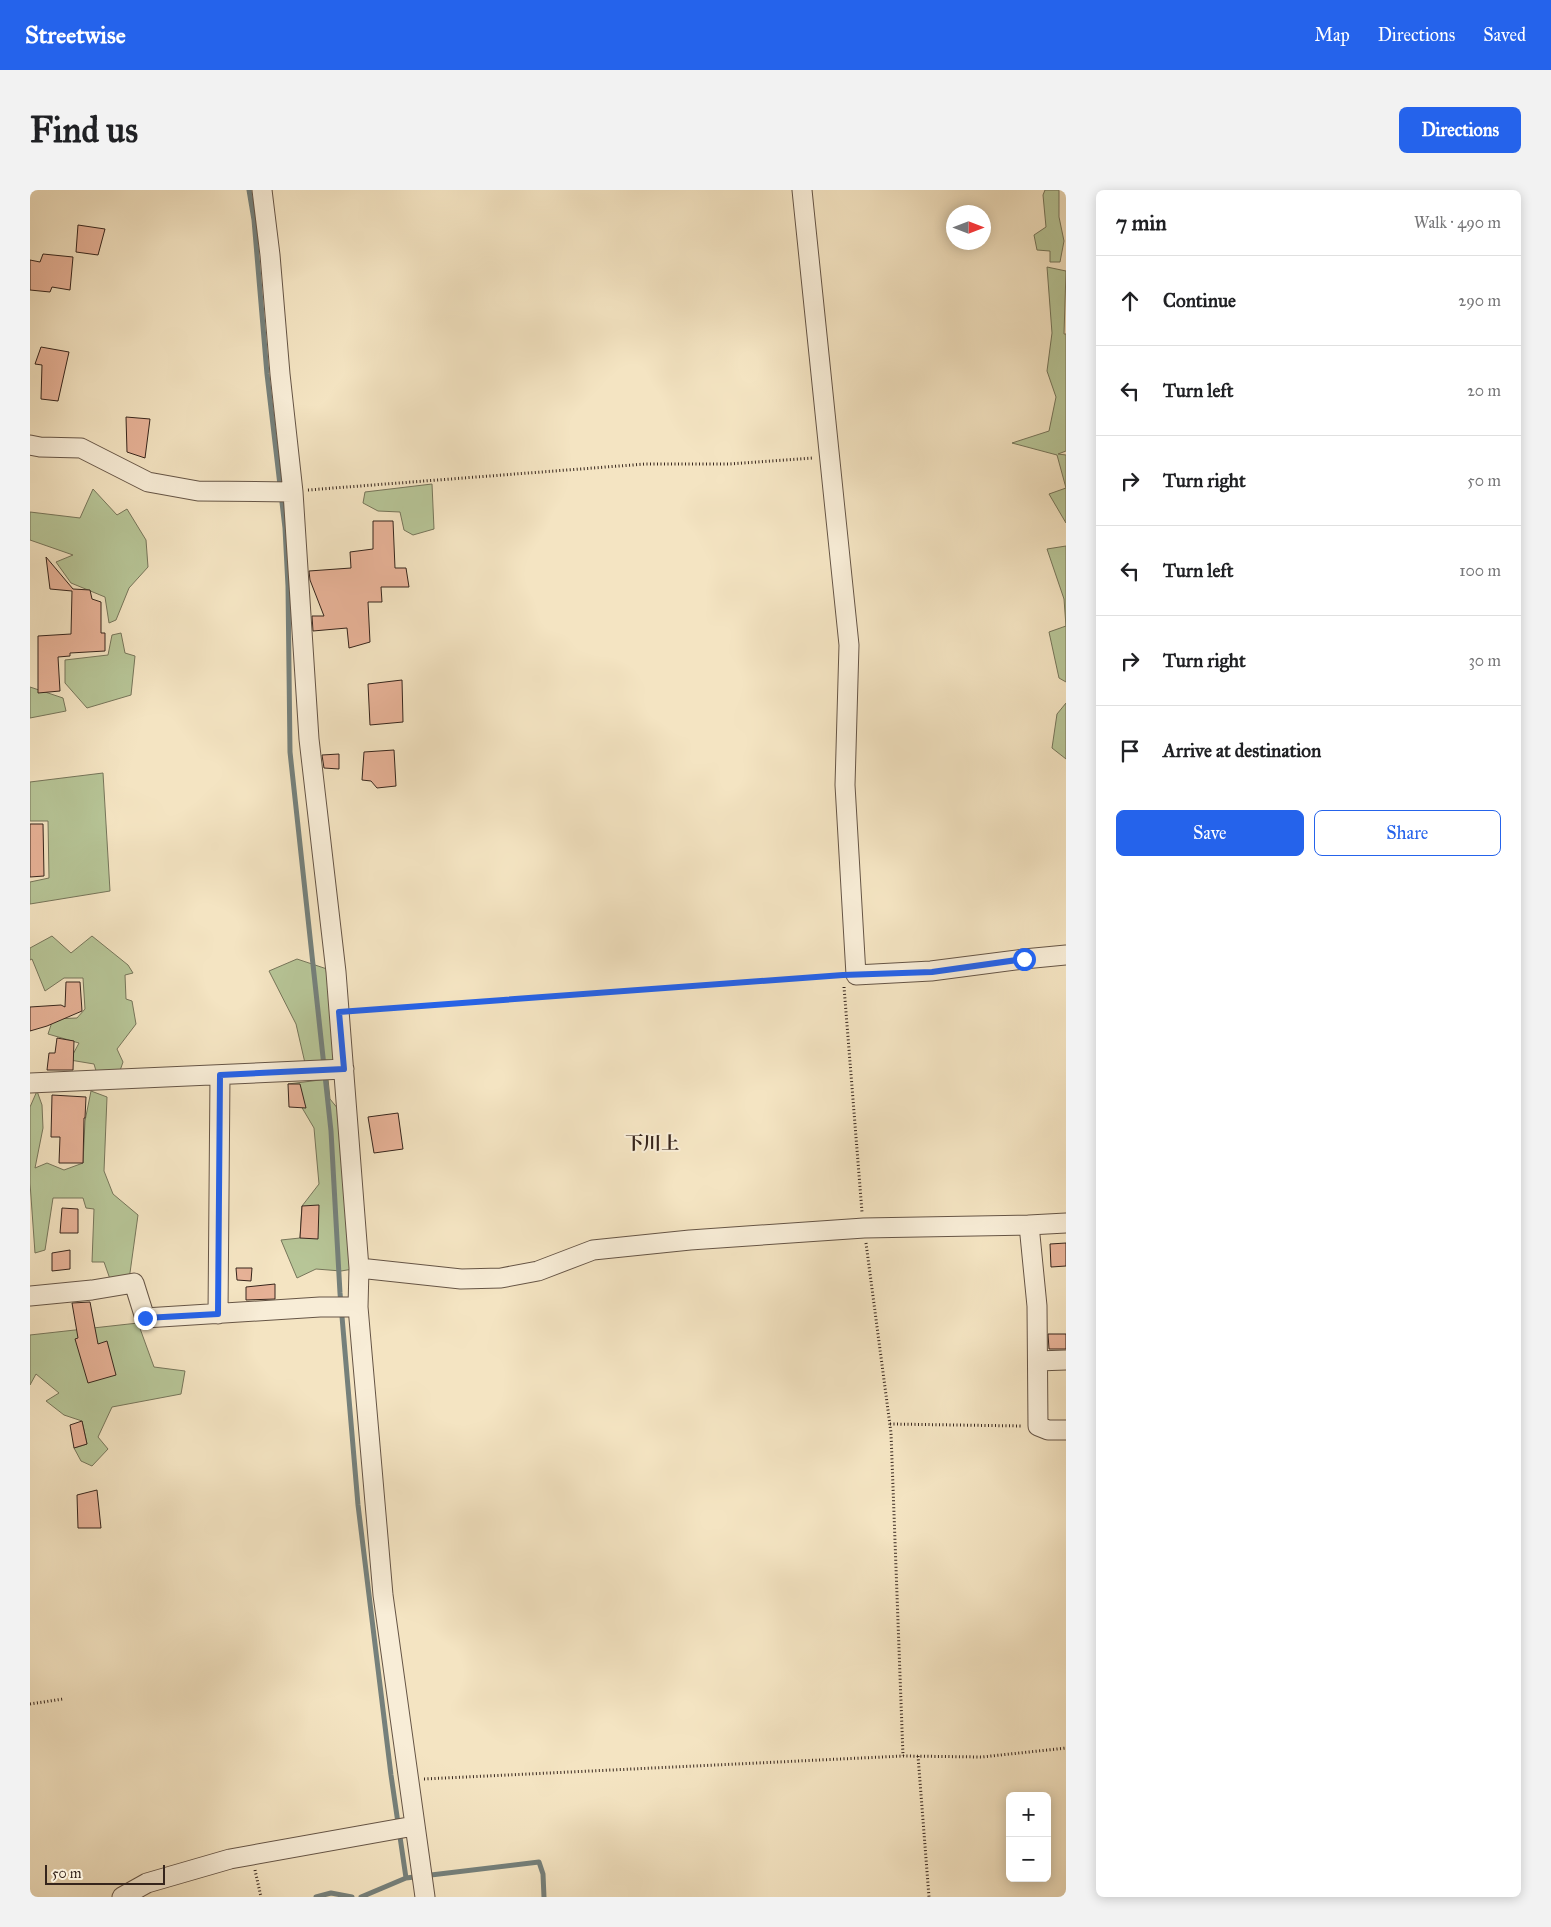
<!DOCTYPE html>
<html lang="en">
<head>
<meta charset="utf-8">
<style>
	:root { --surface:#fff; --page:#f2f2f2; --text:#202124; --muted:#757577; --line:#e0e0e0; --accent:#2563eb }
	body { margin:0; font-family:"IM FELL Great Primer","Noto Serif JP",serif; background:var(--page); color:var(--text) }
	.controls { position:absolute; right:15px; bottom:15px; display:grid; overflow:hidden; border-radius:8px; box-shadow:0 2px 12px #0003 }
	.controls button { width:45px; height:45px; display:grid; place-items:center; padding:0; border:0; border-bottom:1px solid var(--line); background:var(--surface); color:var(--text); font:25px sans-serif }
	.compass { position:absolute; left:916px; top:15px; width:45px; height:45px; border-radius:50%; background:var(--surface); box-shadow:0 2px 12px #0003; rotate:90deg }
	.scale { position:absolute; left:15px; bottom:12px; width:120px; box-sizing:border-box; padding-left:5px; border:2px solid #36251c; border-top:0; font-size:14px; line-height:18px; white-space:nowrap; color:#36251c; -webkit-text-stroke:4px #f8edd7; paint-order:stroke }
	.stop { position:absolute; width:15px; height:15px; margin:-11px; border:4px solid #2563eb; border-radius:50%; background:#fff }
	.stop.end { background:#2563eb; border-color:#fff; box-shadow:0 1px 5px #0008 }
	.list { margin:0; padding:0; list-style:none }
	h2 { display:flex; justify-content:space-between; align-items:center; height:65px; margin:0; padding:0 20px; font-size:21px }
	h2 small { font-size:16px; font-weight:400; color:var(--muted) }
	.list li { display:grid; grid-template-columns:32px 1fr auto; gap:15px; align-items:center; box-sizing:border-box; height:90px; padding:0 20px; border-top:1px solid var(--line) }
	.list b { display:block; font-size:19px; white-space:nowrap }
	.list em { font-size:16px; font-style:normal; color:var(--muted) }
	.actions { display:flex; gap:10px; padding:15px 20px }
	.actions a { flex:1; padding:11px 0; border:1px solid var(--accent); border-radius:8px; text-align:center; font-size:18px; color:var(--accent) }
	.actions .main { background:var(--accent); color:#fff }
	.icon { flex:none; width:28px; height:28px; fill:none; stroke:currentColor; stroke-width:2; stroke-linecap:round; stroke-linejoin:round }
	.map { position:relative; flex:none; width:1036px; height:1707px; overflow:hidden; border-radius:8px }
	header { display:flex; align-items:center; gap:30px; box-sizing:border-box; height:70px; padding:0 25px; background:var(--accent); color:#fff }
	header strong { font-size:24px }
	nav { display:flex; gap:28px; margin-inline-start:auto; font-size:18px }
	.intro { display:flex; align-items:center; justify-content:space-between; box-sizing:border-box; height:120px; padding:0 30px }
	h1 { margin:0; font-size:35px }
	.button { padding:12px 22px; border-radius:8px; background:var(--accent); color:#fff; font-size:18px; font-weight:700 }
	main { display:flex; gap:30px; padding:0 30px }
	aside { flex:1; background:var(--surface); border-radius:8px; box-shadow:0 2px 12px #0003 }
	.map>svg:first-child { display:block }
</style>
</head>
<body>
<header>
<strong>Streetwise</strong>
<nav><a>Map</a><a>Directions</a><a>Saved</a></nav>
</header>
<div class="intro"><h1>Find us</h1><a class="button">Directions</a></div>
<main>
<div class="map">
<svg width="1036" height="1707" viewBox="0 0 1036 1707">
	<rect width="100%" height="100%" fill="#f4e4c2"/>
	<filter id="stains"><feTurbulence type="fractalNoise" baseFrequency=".004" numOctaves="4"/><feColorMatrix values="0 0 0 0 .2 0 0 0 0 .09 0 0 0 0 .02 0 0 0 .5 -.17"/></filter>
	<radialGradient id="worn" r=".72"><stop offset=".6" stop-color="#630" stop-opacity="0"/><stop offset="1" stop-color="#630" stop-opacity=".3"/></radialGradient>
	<path fill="#b7c597" stroke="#76755a" d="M1015,0H1029V27L1034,51L1030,72H1020V61L1007,60L1004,45L1016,37L1013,5Z
		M1017,77L1036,81L1034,144H1036V261L1028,264L1036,265V333L1019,304L1036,298L1027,265L982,253L1019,241L1026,207L1017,181L1022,143Z
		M402,294L404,339L383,345L374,340L370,322L348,321L333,313L335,302Z
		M63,299L87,325L97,319L116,350L118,377L99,398L86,430L79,433L75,407L41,393L26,372L43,365L0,350V322L50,328Z
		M1036,356V436L1034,409L1017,359Z
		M1036,436V492L1029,488L1019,442Z
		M91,443L95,463L105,466L101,505L57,518L35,493V470L78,465L82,445Z
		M0,497L33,508L36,521L0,528Z
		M1036,513V569L1022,558L1027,524Z
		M73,583L80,701L0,714V692L19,688L18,631H0V592Z
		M22,746L41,763L62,746L98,775L103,783L95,785L96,809L102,811L106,834L87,859L93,872L84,898L69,891L64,874L40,870L49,853L18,844L23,829L47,828L55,819L53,788H34L15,801L2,769L0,770V758Z
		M267,769L306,782L312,860L298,877L275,873L266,834L239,781Z
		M298,889L300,909L313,925L329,1078L311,1081L286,1079L267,1088L251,1050L270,1048L272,1016L289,994L284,938L258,894Z
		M7,901L12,915L13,938L5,978L17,973L34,980L53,973L55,931L61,901L77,907L74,981L83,1004L108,1025L99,1090L80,1089L74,1072H62L64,1019L56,1018L53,1008H23L15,1060L5,1063L0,993V917Z
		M108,1133L124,1177L155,1181L151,1204L82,1217L68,1247L78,1259L62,1276L51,1271L44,1258L57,1254L52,1231L34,1225L16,1211L29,1203L6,1184L0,1195V1145Z"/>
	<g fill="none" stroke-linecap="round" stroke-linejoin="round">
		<path stroke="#75807b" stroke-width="5" d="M219,0L224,30L237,184L255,338L258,396L260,562L301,941L310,1103L328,1315L361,1585L376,1688
			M286,1707L301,1703L322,1707
			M331,1707L376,1688L509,1672L513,1684L514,1707"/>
	</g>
	<path fill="#e7b297" stroke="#36251c" d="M48,35L75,39L68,65L46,62Z
		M13,64L43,67L40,100L22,97L20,102L0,100V70L10,72Z
		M11,157L39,162L28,211L11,209L12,175L5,174Z
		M96,227L120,229L115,268L97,262Z
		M343,331H363L365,378H376L379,397H351L352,412H338L340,452L319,458L317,438L283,441L282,426H294L280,390L279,381L321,378L320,362L343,359Z
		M16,367L43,399L60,400L62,409L71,412V443H75V461L40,463V466L28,467L30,501L8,503V446L41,444L42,401L20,399Z
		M372,490L373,532L340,535L338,494Z
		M364,560L366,596L347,598L341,591L332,590L334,562Z
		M309,564V579L294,578L292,565Z
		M0,634H13L14,686L0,687Z
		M36,792H50L52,821L17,836L0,841V817L31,815L35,817Z
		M27,848L44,851L43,880H17L19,863H25Z
		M258,894H270L276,918L259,917Z
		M22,905L56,907L55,928H54L53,973H29L30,947H21Z
		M368,923L373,959L344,963L338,927Z
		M289,1015L288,1049L270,1048L272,1016Z
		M32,1018L48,1019V1043H30Z
		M1036,1053V1076L1021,1077L1020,1054Z
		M40,1060V1079L22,1081V1063Z
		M206,1078H222L221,1091L207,1090Z
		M245,1094V1109L216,1110V1097Z
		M60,1112L68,1154L77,1151L86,1185L58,1193L45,1149L48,1148L42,1113Z
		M1018,1144H1036V1159H1019Z
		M52,1231L57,1254L44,1258L40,1235Z
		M67,1300L71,1338H48L47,1305Z"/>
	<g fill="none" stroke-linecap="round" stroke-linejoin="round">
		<g stroke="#665546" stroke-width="21">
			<path id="minor" d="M232,0L240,65L250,184L263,302L279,549L306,782L329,1078L328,1117L353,1405L395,1707
				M772,0L819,455L815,595L826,785L901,781L994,769L1036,765
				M0,255L10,257L51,258L118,292L168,301L263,302
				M0,893L314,879
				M999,1035L1007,1116L1008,1236L1018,1240H1036
				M329,1078L431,1089L471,1088L508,1081L563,1060L660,1050L834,1038L999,1035L1036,1033
				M0,1106L62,1100L104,1093L115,1128L290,1117H328
				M188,1124L190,885
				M1008,1171L1036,1170
				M92,1707L117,1693L200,1669L384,1636"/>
		</g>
		<path stroke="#36251c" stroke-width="3" stroke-dasharray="1 2.5" stroke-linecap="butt" d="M278,300L615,274H699L783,268
			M814,797L832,1022
			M325,821L810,785
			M836,1053L861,1243L873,1566
			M860,1234L992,1236
			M0,1514L33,1509
			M888,1566L899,1707
			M394,1589L873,1566L952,1567L1036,1558
			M225,1680L231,1707"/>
		<use href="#minor" stroke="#f8edd7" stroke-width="19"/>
	</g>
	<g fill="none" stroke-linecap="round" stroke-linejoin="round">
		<path stroke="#2563eb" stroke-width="6" d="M115,1128L188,1124L190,885L314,879L309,822L813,785L902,782L994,769"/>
	</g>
	<g text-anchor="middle" stroke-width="4" stroke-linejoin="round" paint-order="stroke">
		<g font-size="18" font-weight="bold" fill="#36251c" stroke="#f8edd7">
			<text x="622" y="959">下川上</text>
		</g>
	</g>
	<rect width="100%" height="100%" filter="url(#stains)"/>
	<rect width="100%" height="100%" fill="url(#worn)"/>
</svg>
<div class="controls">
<button>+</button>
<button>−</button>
</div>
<svg class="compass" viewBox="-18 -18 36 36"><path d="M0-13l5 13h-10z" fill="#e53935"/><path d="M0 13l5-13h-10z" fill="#757577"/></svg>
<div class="scale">50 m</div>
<div class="stop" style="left:994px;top:769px"></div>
<div class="stop end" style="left:115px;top:1128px"></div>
</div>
<aside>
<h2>7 min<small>Walk · 490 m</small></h2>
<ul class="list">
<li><svg class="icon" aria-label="ahead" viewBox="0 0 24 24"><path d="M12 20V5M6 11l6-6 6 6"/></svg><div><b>Continue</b></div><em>290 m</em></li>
<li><svg class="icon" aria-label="left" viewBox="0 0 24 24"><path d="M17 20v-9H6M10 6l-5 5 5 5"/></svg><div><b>Turn left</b></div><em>20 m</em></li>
<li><svg class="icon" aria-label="right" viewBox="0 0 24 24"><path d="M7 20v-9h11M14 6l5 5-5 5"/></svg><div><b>Turn right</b></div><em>50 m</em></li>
<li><svg class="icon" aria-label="left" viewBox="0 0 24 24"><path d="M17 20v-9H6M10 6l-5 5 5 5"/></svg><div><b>Turn left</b></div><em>100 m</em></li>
<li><svg class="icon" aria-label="right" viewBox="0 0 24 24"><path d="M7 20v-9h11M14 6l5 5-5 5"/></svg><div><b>Turn right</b></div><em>30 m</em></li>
<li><svg class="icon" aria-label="arrive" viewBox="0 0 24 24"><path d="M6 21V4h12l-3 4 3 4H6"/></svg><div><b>Arrive at destination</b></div></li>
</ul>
<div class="actions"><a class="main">Save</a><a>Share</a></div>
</aside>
</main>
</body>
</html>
